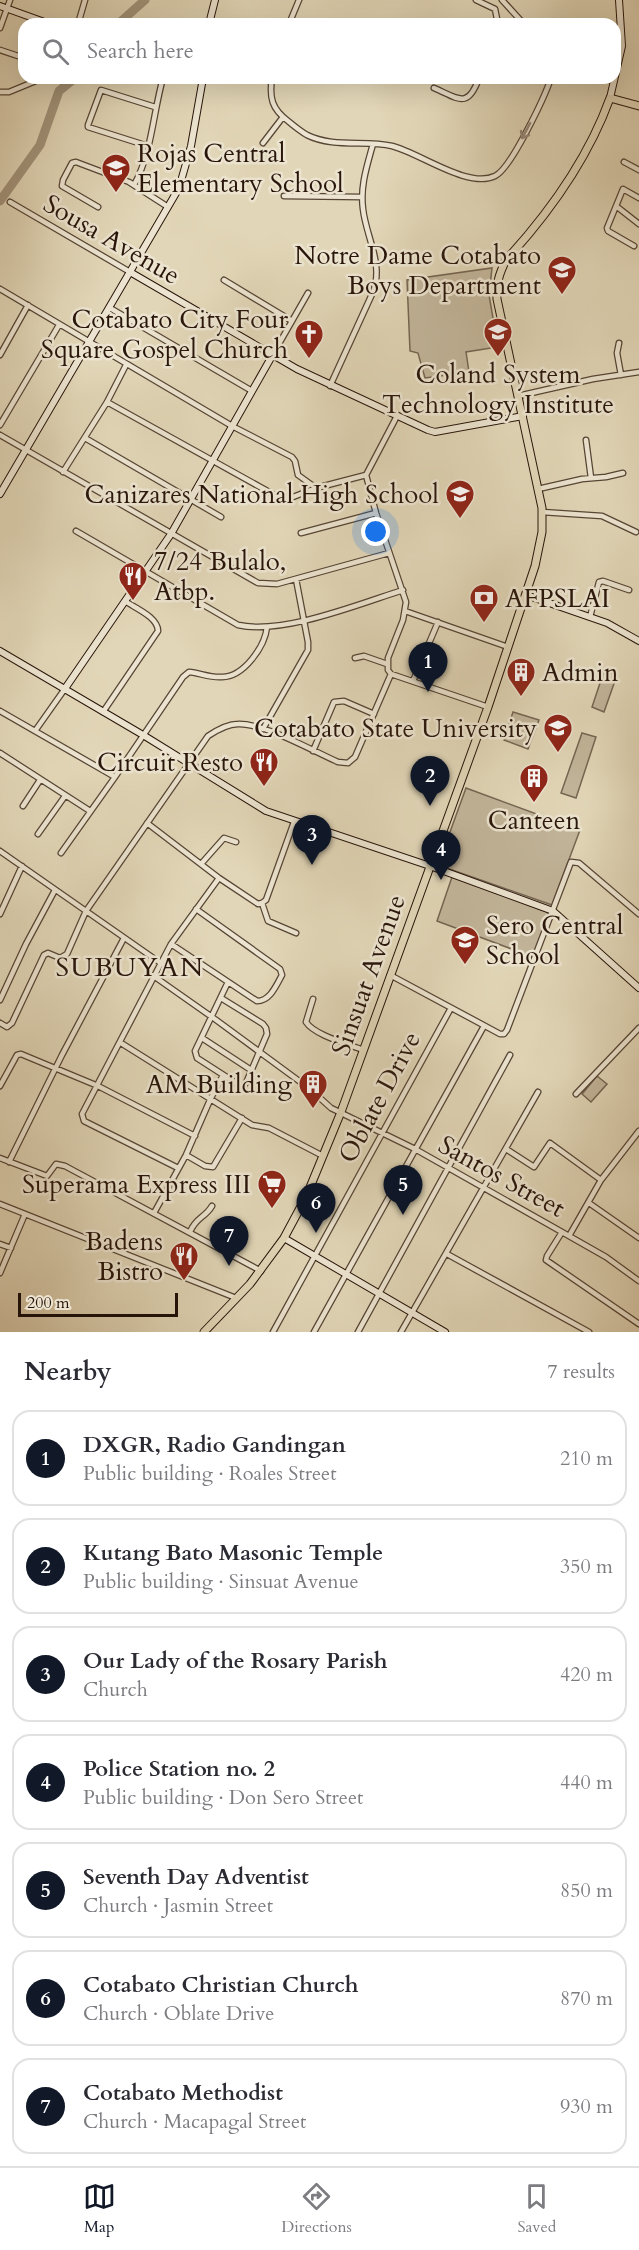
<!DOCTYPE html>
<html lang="en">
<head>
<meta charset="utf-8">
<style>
	:root { --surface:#fff; --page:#f7f7f7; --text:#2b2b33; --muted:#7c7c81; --line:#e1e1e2; --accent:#111827 }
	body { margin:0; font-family:Cardo,serif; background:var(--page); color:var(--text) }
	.scale { position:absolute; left:18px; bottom:15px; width:160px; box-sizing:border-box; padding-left:6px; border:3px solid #28150a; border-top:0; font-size:16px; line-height:21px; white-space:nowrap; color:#28150a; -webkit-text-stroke:4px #ece4d0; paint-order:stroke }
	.you { position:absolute; left:376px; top:532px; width:21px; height:21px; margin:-15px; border:4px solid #fff; border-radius:50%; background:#1a73e8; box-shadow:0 0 0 9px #1a73e833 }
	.badge { display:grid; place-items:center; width:39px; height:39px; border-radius:50%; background:var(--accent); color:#fff; font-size:20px; font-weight:700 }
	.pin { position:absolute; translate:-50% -50px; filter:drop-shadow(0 2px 3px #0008) }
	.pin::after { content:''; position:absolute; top:32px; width:21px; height:18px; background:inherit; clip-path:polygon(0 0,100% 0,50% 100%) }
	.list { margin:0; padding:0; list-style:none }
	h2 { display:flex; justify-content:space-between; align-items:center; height:78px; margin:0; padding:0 24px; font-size:26px }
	h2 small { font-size:20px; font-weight:400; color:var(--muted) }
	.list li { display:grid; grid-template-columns:39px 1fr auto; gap:18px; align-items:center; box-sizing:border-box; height:96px; margin:0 12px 12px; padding:0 12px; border:2px solid var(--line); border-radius:18px }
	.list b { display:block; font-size:22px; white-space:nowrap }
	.list p { margin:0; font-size:20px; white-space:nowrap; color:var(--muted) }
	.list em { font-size:20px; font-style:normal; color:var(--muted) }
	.icon { flex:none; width:33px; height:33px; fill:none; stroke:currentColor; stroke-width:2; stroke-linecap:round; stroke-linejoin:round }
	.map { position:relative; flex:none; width:639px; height:1332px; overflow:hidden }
	.search { position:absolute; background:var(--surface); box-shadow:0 6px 24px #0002; left:18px; right:18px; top:18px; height:66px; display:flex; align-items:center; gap:15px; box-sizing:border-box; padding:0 21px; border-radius:18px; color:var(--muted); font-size:22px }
	.sheet { height:834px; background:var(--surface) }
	nav { display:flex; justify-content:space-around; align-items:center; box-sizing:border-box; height:84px; border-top:2px solid var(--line); background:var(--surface); font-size:16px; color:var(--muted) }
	nav a { display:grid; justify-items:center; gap:3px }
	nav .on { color:var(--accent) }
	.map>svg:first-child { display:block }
</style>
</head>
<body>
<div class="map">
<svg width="639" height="1332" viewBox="0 0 639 1332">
	<rect width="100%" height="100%" fill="#e1d6b7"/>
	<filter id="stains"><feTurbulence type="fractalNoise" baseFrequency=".00333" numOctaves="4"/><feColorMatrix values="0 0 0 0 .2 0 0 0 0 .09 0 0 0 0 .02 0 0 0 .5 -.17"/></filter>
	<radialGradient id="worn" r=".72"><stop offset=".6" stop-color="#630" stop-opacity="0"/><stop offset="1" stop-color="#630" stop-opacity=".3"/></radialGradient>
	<path fill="#c2b59a" stroke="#756552" stroke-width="1.5" d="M492,268L489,295L498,347L466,352L469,372L425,378L418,353L410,351L407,280Z
		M604,671L617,675L604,712L592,707Z
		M513,712L539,720L528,749L504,740Z
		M582,733L596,737L576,798L561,793Z
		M466,788L580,830L552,905L438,865Z
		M452,877L550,913L533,957L437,921Z
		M597,1076L607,1084L591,1102L582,1094Z"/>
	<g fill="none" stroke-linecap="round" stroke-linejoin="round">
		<path stroke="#a2947c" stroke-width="9" d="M118,24L145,0
			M0,201L40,145L59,91L75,78"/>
		<g stroke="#564535" stroke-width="7">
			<path id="street" d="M476,0L495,9L498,24
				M502,0L524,24
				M78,24L85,0
				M289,24L299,0
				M0,28L10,0
				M0,50L24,58
				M272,78C269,98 272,109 288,121C294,126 300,131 307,135C333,148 365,140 392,146C420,153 468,189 495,176C511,169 545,96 551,78
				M434,88C459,99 468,109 479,78
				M0,92H9L43,78
				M263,143L283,117
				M148,146L88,127V125L101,90L155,107
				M624,162L639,170
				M134,185C152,153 153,113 163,78
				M284,196L362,197
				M10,202L130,272
				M616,206L639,224
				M98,207L62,186L63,180L72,163L76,162L129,182L168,207
				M634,246L608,231L607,228L623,189L639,198
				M224,280L292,321
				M0,289L232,426L292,457L295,461L298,475L316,488
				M110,308L252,391
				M619,343L617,353L621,375
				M0,355L28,305
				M272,356L308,293
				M330,386L373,292C384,264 366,237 363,209C360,186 367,166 373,144
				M518,396L593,379L639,372
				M107,402L280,498L293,497L316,488L366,475L397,416
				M0,425L59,325
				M0,435L258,583L277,584L389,553
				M85,438L221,517
				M586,440L591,478
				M63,472L107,402L126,365
				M366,475L376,513L406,602L403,620L388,658V670L391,674L488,707
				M538,489L582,479L606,477L623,473
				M542,512L602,516L636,532
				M76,531L238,625C283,635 359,604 403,590
				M301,533L376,513
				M405,611L508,647
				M590,617L599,582L603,581L629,590
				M355,658L364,656L387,664
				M413,681L438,622
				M0,711L115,777
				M103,712L158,631C158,617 135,608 125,601
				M263,729L308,650V642L296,579
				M35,731L64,690
				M313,751L334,702L344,701L374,714
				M0,753L90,811
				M23,806L40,780
				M147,823L219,878L258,904L262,903L266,900L294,822
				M38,834L65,796
				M0,851L162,964
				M61,853L115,777L183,677L189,672C200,673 210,678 222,677C244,677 265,646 267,627
				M201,864L224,838L236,842
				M262,903L268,921L296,933
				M0,914L22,866
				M171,944L257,1001C270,1001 276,986 282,975L280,969L196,909
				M390,975L500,1034H504L507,1030L571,862L579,863L639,914
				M155,977L212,1017L310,1089L331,1108L415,1149L569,1236L606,1257L639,1281
				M221,998L263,1024L266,1028L267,1034L246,1083L243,1086L239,1085L197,1058L195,1051L228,982
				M313,999L306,1022C314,1035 348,1044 363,1050
				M0,1000L26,944L55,890
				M0,1023L7,1027L12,1023L44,955L48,953L60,958L67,954L86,911L208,736C217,730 227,724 238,724C264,723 313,751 338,762L348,763L355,757L391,674
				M202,1038L251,1070
				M121,1043L252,1125L269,1128L323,1156
				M0,1086L17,1055L21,1054L98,1086L195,1136
				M576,1094L639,1028
				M506,1149L534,1167L550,1143L601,1180
				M186,1155L205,1166L213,1167L242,1118
				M0,1158L47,1176L56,1164L65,1166L261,1271
				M9,1162L62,1055L124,938
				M178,1168L84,1121L82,1114L171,944L219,878
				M589,1203L639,1238
				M0,1204L236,1298
				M154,1213L186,1155L210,1100L223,1075
				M190,1232C196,1217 205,1218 212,1206
				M562,1232L547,1256L546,1260L639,1324
				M569,1236L601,1180L639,1131
				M0,1244L11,1248
				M447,1254L589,1332
				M0,1273L25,1214
				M273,1332L451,1008
				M314,1332L484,1026
				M358,1332L510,1055
				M401,1332L538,1092"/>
		</g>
		<g stroke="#28150a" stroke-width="8">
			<path id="secondary" d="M0,6L50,24
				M209,24L215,0
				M610,98L622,46L619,0
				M130,272L297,369L428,430L435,432L523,416
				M0,494L179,188L191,146L203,78
				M526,595L607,623L639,641
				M0,651L143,735L266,811L430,866L553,911L639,988
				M64,690L171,534L272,356
				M284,1238L445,1332"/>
		</g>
		<g stroke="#28150a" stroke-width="9">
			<path id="primary" d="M204,1332L250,1284L284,1238L306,1197L341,1112L488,707L535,566L542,532V508L497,299C496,284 499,274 506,260C550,212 588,159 610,98L639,106"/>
		</g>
		<use href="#street" stroke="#ece4d0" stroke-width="4.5"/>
		<use href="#secondary" stroke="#ece4d0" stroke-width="6"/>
		<use href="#primary" stroke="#e1d6b7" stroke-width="7"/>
	</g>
	<defs><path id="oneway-shaft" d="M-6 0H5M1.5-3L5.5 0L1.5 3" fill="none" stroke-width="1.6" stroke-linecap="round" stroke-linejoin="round" transform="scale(1.5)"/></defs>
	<use stroke="#948777" href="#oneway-shaft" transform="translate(526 131) rotate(118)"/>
	<defs>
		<g id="school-pin" transform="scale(1.5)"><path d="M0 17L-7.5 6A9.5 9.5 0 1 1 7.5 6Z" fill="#8f2418" stroke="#ece4d0"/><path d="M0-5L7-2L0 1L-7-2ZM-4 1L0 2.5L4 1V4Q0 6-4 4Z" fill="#fff"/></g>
		<g id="university-pin" transform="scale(1.5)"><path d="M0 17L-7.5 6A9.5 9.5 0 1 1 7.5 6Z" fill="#8f2418" stroke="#ece4d0"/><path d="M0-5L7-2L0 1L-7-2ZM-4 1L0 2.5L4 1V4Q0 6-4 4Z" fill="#fff"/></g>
		<g id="church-pin" transform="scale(1.5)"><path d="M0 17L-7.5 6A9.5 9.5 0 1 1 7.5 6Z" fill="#8f2418" stroke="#ece4d0"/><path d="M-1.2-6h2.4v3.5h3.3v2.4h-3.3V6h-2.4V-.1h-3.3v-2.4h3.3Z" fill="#fff"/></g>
		<g id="restaurant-pin" transform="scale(1.5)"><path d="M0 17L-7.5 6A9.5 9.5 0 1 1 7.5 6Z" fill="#8f2418" stroke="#ece4d0"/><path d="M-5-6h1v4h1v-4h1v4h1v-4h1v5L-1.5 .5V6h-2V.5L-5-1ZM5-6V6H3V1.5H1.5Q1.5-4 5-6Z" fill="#fff"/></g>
		<g id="bank-pin" transform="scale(1.5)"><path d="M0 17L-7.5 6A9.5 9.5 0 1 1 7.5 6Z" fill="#8f2418" stroke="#ece4d0"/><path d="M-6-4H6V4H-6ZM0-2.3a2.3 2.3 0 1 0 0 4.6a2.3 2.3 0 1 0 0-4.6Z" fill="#fff"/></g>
		<g id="building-pin" transform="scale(1.5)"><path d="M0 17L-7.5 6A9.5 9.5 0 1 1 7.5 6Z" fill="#8f2418" stroke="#ece4d0"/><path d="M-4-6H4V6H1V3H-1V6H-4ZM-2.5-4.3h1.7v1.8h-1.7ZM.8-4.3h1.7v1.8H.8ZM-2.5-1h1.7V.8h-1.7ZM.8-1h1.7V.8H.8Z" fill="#fff"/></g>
		<g id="supermarket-pin" transform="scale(1.5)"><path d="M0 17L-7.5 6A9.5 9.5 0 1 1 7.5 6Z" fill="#8f2418" stroke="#ece4d0"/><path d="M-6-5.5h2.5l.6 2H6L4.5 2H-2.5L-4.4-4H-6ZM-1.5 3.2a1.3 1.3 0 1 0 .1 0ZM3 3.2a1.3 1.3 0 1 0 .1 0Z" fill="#fff"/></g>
	</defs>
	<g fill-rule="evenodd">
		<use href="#school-pin" x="116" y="168"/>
		<use href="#university-pin" x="562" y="270"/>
		<use href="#university-pin" x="498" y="332"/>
		<use href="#church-pin" x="309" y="334"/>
		<use href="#school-pin" x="460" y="494"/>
		<use href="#restaurant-pin" x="133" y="576"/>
		<use href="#bank-pin" x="484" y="598"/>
		<use href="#building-pin" x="521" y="672"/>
		<use href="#university-pin" x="558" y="728"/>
		<use href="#restaurant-pin" x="264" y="762"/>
		<use href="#building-pin" x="534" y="778"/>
		<use href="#school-pin" x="465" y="940"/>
		<use href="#building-pin" x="313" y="1084"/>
		<use href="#supermarket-pin" x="272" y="1184"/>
		<use href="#restaurant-pin" x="184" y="1256"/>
	</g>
	<g text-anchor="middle" stroke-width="5" stroke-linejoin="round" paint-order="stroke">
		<g font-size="26" fill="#28150a" stroke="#ece4d0" text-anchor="end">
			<text x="137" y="162" text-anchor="start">Rojas Central<tspan x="137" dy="30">Elementary School</tspan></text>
			<text x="541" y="264">Notre Dame Cotabato<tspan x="541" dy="30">Boys Department</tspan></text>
			<text x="288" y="328">Cotabato City Four<tspan x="288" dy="30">Square Gospel Church</tspan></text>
			<text x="498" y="383" text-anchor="middle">Coland System<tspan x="498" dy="30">Technology Institute</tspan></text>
			<text x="439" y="503">Canizares National High School</text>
			<text x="154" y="570" text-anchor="start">7/24 Bulalo,<tspan x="154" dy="30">Atbp.</tspan></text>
			<text x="505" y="607" text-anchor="start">AFPSLAI</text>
			<text x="542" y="681" text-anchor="start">Admin</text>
			<text x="537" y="737">Cotabato State University</text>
			<text x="243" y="771">Circuit Resto</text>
			<text x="534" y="829" text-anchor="middle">Canteen</text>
			<text x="486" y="934" text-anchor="start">Sero Central<tspan x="486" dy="30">School</tspan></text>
			<text x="292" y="1093">AM Building</text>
			<text x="251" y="1193">Superama Express III</text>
			<text x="163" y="1250">Badens<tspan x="163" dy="30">Bistro</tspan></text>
		</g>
		<g font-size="26" fill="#28150a" stroke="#ece4d0">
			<text transform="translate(112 239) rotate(30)" y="9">Sousa Avenue</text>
			<text transform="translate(368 975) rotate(-70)" y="9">Sinsuat Avenue</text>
			<text transform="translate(379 1097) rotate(-62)" y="9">Oblate Drive</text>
			<text transform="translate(502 1176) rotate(29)" y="9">Santos Street</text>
		</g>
		<g font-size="27" letter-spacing="1.5" fill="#28150a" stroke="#ece4d0">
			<text x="130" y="976">SUBUYAN</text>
		</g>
	</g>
	<rect width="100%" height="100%" filter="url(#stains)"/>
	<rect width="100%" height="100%" fill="url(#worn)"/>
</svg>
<div class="scale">200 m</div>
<div class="you"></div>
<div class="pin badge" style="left:428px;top:692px">1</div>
<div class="pin badge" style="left:430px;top:806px">2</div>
<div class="pin badge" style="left:312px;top:865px">3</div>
<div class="pin badge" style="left:441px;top:880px">4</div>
<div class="pin badge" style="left:403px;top:1215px">5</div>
<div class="pin badge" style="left:316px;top:1233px">6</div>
<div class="pin badge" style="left:229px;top:1266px">7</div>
<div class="search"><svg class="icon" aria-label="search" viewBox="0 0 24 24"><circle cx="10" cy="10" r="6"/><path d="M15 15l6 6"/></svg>Search here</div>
</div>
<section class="sheet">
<h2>Nearby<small>7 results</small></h2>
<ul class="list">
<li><span class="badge">1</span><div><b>DXGR, Radio Gandingan</b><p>Public building · Roales Street</p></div><em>210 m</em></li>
<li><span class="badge">2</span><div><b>Kutang Bato Masonic Temple</b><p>Public building · Sinsuat Avenue</p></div><em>350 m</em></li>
<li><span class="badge">3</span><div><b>Our Lady of the Rosary Parish</b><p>Church</p></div><em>420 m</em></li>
<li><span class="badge">4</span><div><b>Police Station no. 2</b><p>Public building · Don Sero Street</p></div><em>440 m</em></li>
<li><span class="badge">5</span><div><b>Seventh Day Adventist</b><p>Church · Jasmin Street</p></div><em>850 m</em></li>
<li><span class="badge">6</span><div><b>Cotabato Christian Church</b><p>Church · Oblate Drive</p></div><em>870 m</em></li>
<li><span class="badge">7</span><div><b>Cotabato Methodist</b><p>Church · Macapagal Street</p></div><em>930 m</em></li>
</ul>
</section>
<nav>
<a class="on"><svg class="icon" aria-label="map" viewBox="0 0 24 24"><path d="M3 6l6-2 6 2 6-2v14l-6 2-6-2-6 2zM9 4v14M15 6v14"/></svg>Map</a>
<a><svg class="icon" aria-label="directions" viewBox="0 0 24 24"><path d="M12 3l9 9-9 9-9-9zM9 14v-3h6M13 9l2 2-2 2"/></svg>Directions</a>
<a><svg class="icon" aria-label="saved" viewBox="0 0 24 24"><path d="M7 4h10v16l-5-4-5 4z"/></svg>Saved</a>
</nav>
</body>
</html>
